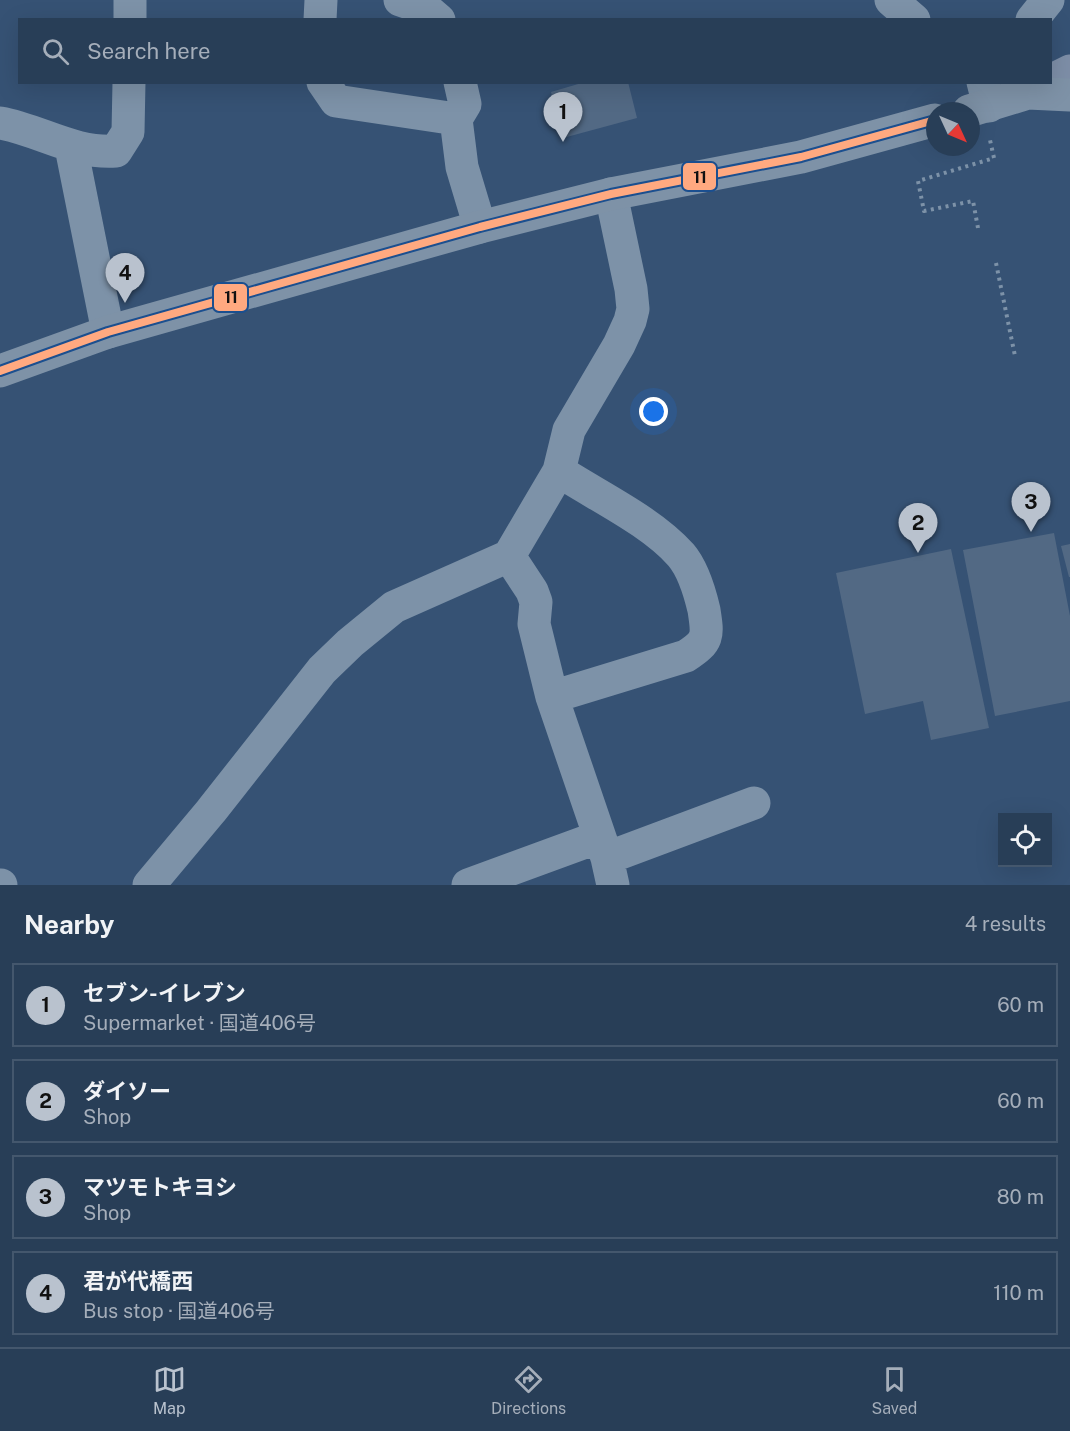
<!DOCTYPE html>
<html lang="en">
<head>
<meta charset="utf-8">
<style>
	:root { --surface:#283e57; --page:#30455d; --text:#f1f3f6; --muted:#a5aeba; --line:#44576d; --accent:#b9c2ce }
	body { margin:0; font-family:"Public Sans","Noto Sans JP",sans-serif; background:var(--page); color:var(--text) }
	.controls { position:absolute; right:18px; bottom:18px; display:grid; overflow:hidden; border-radius:0px; box-shadow:0 6px 24px #0002 }
	.controls button { width:54px; height:54px; display:grid; place-items:center; padding:0; border:0; border-bottom:2px solid var(--line); background:var(--surface); color:var(--text); font:30px sans-serif }
	.compass { position:absolute; left:926px; top:102px; width:54px; height:54px; border-radius:50%; background:var(--surface); box-shadow:0 6px 24px #0002; rotate:134deg }
	.you { position:absolute; left:654px; top:412px; width:21px; height:21px; margin:-15px; border:4px solid #fff; border-radius:50%; background:#1a73e8; box-shadow:0 0 0 9px #1a73e833 }
	.badge { display:grid; place-items:center; width:39px; height:39px; border-radius:50%; background:var(--accent); color:#111; font-size:20px; font-weight:700 }
	.pin { position:absolute; translate:-50% -50px; filter:drop-shadow(0 2px 3px #0008) }
	.pin::after { content:''; position:absolute; top:32px; width:21px; height:18px; background:inherit; clip-path:polygon(0 0,100% 0,50% 100%) }
	.list { margin:0; padding:0; list-style:none }
	h2 { display:flex; justify-content:space-between; align-items:center; height:78px; margin:0; padding:0 24px; font-size:26px }
	h2 small { font-size:20px; font-weight:400; color:var(--muted) }
	.list li { display:grid; grid-template-columns:39px 1fr auto; gap:18px; align-items:center; box-sizing:border-box; height:84px; margin:0 12px 12px; padding:0 12px; border:2px solid var(--line); border-radius:0px }
	.list b { display:block; font-size:22px; white-space:nowrap }
	.list p { margin:0; font-size:20px; white-space:nowrap; color:var(--muted) }
	.list em { font-size:20px; font-style:normal; color:var(--muted) }
	.icon { flex:none; width:33px; height:33px; fill:none; stroke:currentColor; stroke-width:2; stroke-linecap:round; stroke-linejoin:round }
	.map { position:relative; flex:none; width:1070px; height:885px; overflow:hidden }
	.search { position:absolute; background:var(--surface); box-shadow:0 6px 24px #0002; left:18px; right:18px; top:18px; height:66px; display:flex; align-items:center; gap:15px; box-sizing:border-box; padding:0 21px; border-radius:0px; color:var(--muted); font-size:22px }
	.sheet { height:462px; background:var(--surface) }
	nav { display:flex; justify-content:space-around; align-items:center; box-sizing:border-box; height:84px; border-top:2px solid var(--line); background:var(--surface); font-size:16px; color:var(--muted) }
	nav a { display:grid; justify-items:center; gap:3px }
	nav .on { color:var(--accent) }
	.map>svg:first-child { display:block }
</style>
</head>
<body>
<div class="map">
<svg width="1070" height="885" viewBox="0 0 1070 885">
	<rect width="100%" height="100%" fill="#365274"/>
	<path fill="#526984" d="M585,82H628L637,118L563,138L551,92Z
		M1054,533L1070,616V701L995,716L963,550Z
		M1070,544V577H1069L1061,546Z
		M951,549L989,728L931,740L923,701L865,714L836,573Z"/>
	<g fill="none" stroke-linecap="round" stroke-linejoin="round">
		<path stroke="#7d92a8" stroke-width="4" stroke-dasharray="3 4.5" stroke-linecap="butt" d="M978,228L973,201L924,211L918,181L994,158L990,140
			M996,263L1015,356"/>
		<path stroke="#7d92a8" stroke-width="33" d="M400,0L426,9L439,20
			M891,0L914,20
			M130,20V0
			M320,20L321,0
			M1032,20L1048,0
			M323,82L336,101L456,119
			M460,82L465,104L456,119L462,167L480,227
			M983,82L989,106
			M0,123C40,130 73,154 116,151L128,132L129,82
			M71,147L108,332
			M509,556L532,591L536,602L534,624L552,697L607,858L613,885
			M552,697L686,656C709,641 708,636 704,610C700,593 693,569 681,555C651,521 597,496 559,471
			M607,858L754,803
			M0,885H1
			M149,885L211,811L322,670L350,643L394,607L509,556L559,471L569,430L619,345L630,321L633,309L631,289L611,194
			M468,885L599,837"/>
		<path stroke="#7d8ea7" stroke-width="33" d="M1050,81L1070,71"/>
		<path stroke="#7e92a7" stroke-width="33" d="M969,111L1028,93L1070,95
			M0,371L108,332L480,227L611,194L801,157L935,120"/>
		<g stroke="#1b4f8f" stroke-width="12">
			<path id="bus-1" d="M0,371L108,332L480,227L611,194L801,157L935,120"/>
		</g>
		<use href="#bus-1" stroke="#ffa980" stroke-width="8"/>
	</g>
	<g stroke="#1b4f8f" stroke-width="2">
		<rect x="682" y="162" width="35" height="29" rx="6" fill="#ffa980"/>
		<rect x="213" y="283" width="35" height="29" rx="6" fill="#ffa980"/>
	</g>
	<g font-size="16" text-anchor="middle" font-weight="bold" fill="#111">
		<text x="700" y="183">11</text>
		<text x="231" y="303">11</text>
	</g>
</svg>
<div class="controls">
<button><svg class="icon" aria-label="locate" viewBox="0 0 24 24"><circle cx="12" cy="12" r="6"/><path d="M12 2v4M12 18v4M2 12h4M18 12h4"/></svg></button>
</div>
<svg class="compass" viewBox="-18 -18 36 36"><path d="M0-13l5 13h-10z" fill="#e53935"/><path d="M0 13l5-13h-10z" fill="#a5aeba"/></svg>
<div class="you"></div>
<div class="pin badge" style="left:563px;top:142px">1</div>
<div class="pin badge" style="left:918px;top:553px">2</div>
<div class="pin badge" style="left:1031px;top:532px">3</div>
<div class="pin badge" style="left:125px;top:303px">4</div>
<div class="search"><svg class="icon" aria-label="search" viewBox="0 0 24 24"><circle cx="10" cy="10" r="6"/><path d="M15 15l6 6"/></svg>Search here</div>
</div>
<section class="sheet">
<h2>Nearby<small>4 results</small></h2>
<ul class="list">
<li><span class="badge">1</span><div><b>セブン-イレブン</b><p>Supermarket · 国道406号</p></div><em>60 m</em></li>
<li><span class="badge">2</span><div><b>ダイソー</b><p>Shop</p></div><em>60 m</em></li>
<li><span class="badge">3</span><div><b>マツモトキヨシ</b><p>Shop</p></div><em>80 m</em></li>
<li><span class="badge">4</span><div><b>君が代橋西</b><p>Bus stop · 国道406号</p></div><em>110 m</em></li>
</ul>
</section>
<nav>
<a class="on"><svg class="icon" aria-label="map" viewBox="0 0 24 24"><path d="M3 6l6-2 6 2 6-2v14l-6 2-6-2-6 2zM9 4v14M15 6v14"/></svg>Map</a>
<a><svg class="icon" aria-label="directions" viewBox="0 0 24 24"><path d="M12 3l9 9-9 9-9-9zM9 14v-3h6M13 9l2 2-2 2"/></svg>Directions</a>
<a><svg class="icon" aria-label="saved" viewBox="0 0 24 24"><path d="M7 4h10v16l-5-4-5 4z"/></svg>Saved</a>
</nav>
</body>
</html>
